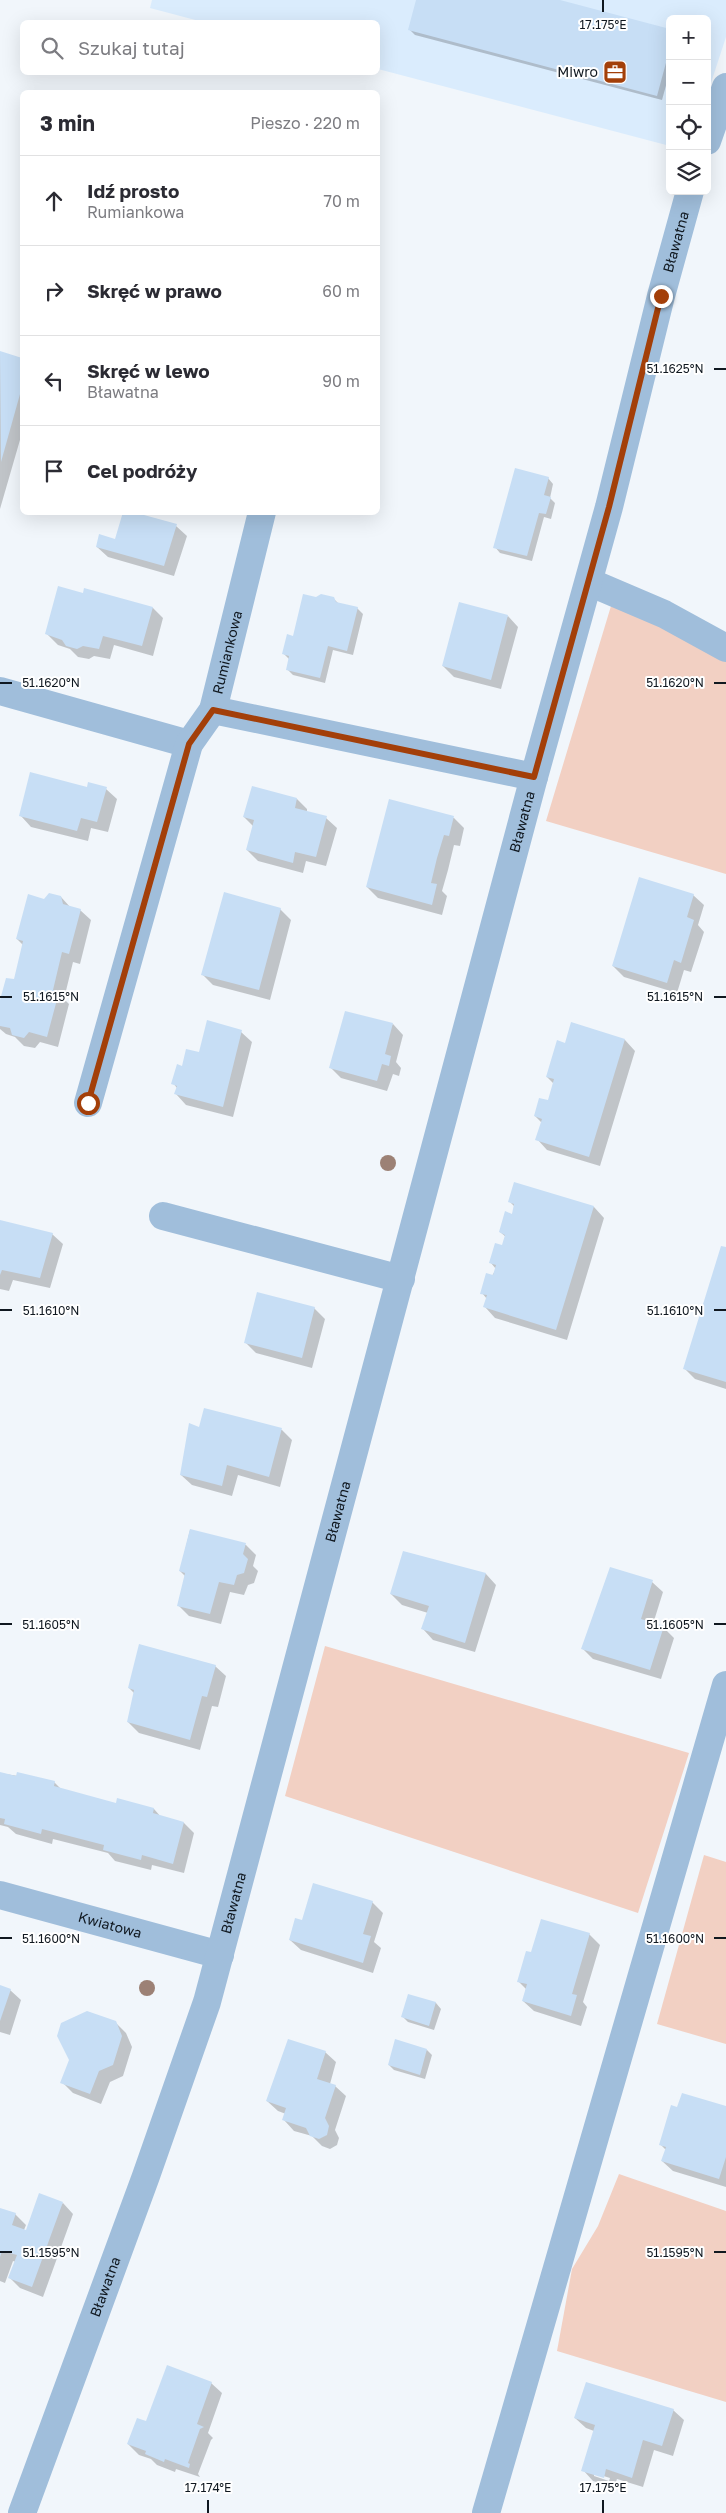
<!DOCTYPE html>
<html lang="pl">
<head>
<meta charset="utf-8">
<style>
	:root { --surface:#fff; --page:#f2f2f3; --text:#2b2b33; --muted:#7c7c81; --line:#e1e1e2 }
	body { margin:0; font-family:"Golos Text",sans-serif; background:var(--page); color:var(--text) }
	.controls { position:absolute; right:15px; top:15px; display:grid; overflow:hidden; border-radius:8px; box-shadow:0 5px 20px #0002 }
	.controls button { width:45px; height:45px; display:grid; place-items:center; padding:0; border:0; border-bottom:1px solid var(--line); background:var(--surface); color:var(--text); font:25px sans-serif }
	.stop { position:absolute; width:15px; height:15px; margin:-11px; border:4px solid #a33f09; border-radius:50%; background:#fff }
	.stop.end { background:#a33f09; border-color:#fff; box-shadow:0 1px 5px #0008 }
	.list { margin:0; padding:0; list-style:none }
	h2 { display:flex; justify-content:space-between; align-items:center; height:65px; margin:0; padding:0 20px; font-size:21px }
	h2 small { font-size:16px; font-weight:400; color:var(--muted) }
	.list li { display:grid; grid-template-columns:32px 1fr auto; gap:15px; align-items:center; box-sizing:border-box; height:90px; padding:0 20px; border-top:1px solid var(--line) }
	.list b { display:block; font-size:19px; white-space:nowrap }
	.list p { margin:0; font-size:16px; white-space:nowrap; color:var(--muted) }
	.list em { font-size:16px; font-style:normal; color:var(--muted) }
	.icon { flex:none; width:28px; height:28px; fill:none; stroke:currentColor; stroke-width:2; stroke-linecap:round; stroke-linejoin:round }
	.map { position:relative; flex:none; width:726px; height:2513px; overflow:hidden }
	.search { position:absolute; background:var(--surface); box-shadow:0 5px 20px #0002; left:20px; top:20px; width:360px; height:55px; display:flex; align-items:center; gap:12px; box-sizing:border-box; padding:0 18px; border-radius:8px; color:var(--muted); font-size:19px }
	.panel { position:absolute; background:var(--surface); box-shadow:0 5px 20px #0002; left:20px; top:90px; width:360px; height:425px; border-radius:8px }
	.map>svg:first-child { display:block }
</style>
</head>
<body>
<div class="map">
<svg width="726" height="2513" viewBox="0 0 726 2513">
	<rect width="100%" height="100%" fill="#f1f6fb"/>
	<path fill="#daecfd" d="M152,0H726V37L707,95V19H670V146L378,69V22H203L150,8Z"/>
	<path fill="#f2d0c3" d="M611,606L658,621L726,659V874L546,821Z
		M325,1646L689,1753L638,1913L285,1796Z
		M704,1855L726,1862V2044L657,2024Z
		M619,2174L726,2211V2402L557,2351L572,2269L598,2226Z"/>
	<path fill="#0003" fill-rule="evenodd" d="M417,0H555L670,30V71L662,100L415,35L409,29Z
		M0,352L22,359V433L0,509Z
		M548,478L553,484L550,498L555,503L551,519L544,517L532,561L500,553L495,547Z
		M176,526L187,536L174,576L108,557L97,547Z
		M84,594L153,608L163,618L153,656L114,645L110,659L94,656L89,659L78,657L70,649L58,645L47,634Z
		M333,598L339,604L357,608L363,614L353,655L333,650L325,683L293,675L288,670L289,659L284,654L317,599Z
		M508,616L518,627L501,689L454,677L443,666Z
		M87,788L106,789L117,799L108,832L91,828L88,841L31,827L21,816Z
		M297,799L307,809V812L326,818L337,828L326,866L306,861L303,873L258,861L247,850L253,826L244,817Z
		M390,801L454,818L464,828L460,846L454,845L448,870L442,891L447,896L442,915L378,898L367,887Z
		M693,895L704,905L698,925L704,932L691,972L684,970L677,993L624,977L613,966Z
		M61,897L71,908L80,910L91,920L80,964L73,962L64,999L69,1004L58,1047L40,1042L35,1048L24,1046L15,1037L6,1034L0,1029V1005L15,980L23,945L17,939L45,900Z
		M280,909L291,920L270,1000L213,985L202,974Z
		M572,1023L625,1040L635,1051L600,1166L547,1150L537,1139L542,1123L535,1116L548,1102L554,1084L547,1077L566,1045Z
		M393,1024L403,1035L396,1062L401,1068L399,1076L393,1074L387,1091L341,1078L331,1068Z
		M241,1032L252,1042L233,1117L186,1105L176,1094L177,1088L173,1083L183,1067L200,1053Z
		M510,1202L594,1207L604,1218L567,1340L495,1318L485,1307L487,1299L482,1293L496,1269L491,1263L503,1247L506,1237L500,1232L512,1215L515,1207Z
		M0,1221L52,1234L63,1244L50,1288L13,1280L9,1291L0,1289Z
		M726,1249V1389L695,1379L685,1369Z
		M314,1308L325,1319L312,1368L256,1353L246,1343Z
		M205,1410L282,1430L292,1440L280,1487L238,1475L232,1496L192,1485L181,1475L200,1428Z
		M190,1530L246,1545L256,1555L253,1566L258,1571L254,1583L248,1585L244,1595L230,1592L221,1624L189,1616L178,1605L185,1576L180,1571Z
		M404,1552L486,1574L496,1585L475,1652L433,1640L423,1629L428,1613L402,1605L391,1594Z
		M652,1582L663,1592L653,1624L663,1627L674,1638L661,1679L593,1659L583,1649Z
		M215,1666L226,1676L218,1707L212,1706L200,1750L139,1733L128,1722L135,1694L129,1688Z
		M0,1773L54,1782L62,1790L117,1805L118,1800L154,1809L161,1817L184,1823L194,1833L184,1873L152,1865L151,1870L115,1861L108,1853L53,1839L52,1844L16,1834L8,1827L0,1825Z
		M372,1902L383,1913L374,1942L381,1948L373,1973L301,1950L290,1940L302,1922Z
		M589,1934L600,1945L583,2002L587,2007L581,2026L534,2011L523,2001L526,1989L518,1981Z
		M0,1987L10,1990L21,2000L10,2035L0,2032Z
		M409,1996L436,2003L441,2009L434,2030L408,2022L403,2017Z
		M115,2022L126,2033L132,2047L123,2076L110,2082L101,2104L73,2093L62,2082Z
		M427,2050L432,2055L425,2079L394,2070L389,2065Z
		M325,2052L336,2062L330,2084L335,2086L346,2096L335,2130L339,2138L337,2145L330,2149L322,2146L312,2136L294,2131L284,2120L286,2114L278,2111L267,2101Z
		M726,2107V2187L673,2171L662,2161L666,2150L660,2144L678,2109Z
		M63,2203L73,2214L43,2297L20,2288L10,2278L16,2262L13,2261L5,2283L0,2281V2209L15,2214L26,2225L24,2230L26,2231Z
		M211,2383L222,2393L208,2433L213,2438L211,2440L198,2474L200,2477L176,2469L175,2472L157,2465L151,2459L139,2455L128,2444Z
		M673,2410L684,2420L673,2456L654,2450L643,2487L617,2479L614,2487L593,2481L583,2470L594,2431L586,2428L575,2418ZM594,2473L610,2478L609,2481L594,2476Z"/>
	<path fill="#c7def5" d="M416,0H560L670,29V48L657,96L408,30Z
		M0,351L22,358V387L1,462Z
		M515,468L549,477L544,495L551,497L546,514L539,513L527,556L493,548Z
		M123,512H133L177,524L164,566L96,547L99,534L115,539Z
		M58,586L83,593L84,588L153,607L142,646L103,636L99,649L83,646L77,649L66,646L62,640L45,634Z
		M303,594L316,597L321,594L334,597L336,602L358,607L347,651L328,646L320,678L286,670L289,656L282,654L287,634L293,636Z
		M459,602L508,615L491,680L442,666Z
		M30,772L87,787L88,782L107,787L97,822L81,818L77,831L19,816Z
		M252,786L297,798L295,808L327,816L316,857L295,852L293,863L246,850L254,820L243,817Z
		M389,799L454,816L449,836L444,835L437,858L431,883L437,884L432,905L366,887Z
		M639,877L694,894L687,917L694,920L681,963L674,960L667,983L612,966Z
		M224,892L281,908L259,990L201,975Z
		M49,893L61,896L63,904L81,909L69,954L62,952L53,990L59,992L47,1037L29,1032L24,1038L12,1035L10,1028L0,1026V1000L6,978L14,979L23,941L16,939L28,894L44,899Z
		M345,1011L393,1023L385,1054L391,1056L389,1066L382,1064L377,1081L329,1068Z
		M207,1020L242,1030L223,1107L174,1094L177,1086L171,1084L177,1064L182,1066L186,1049L199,1052Z
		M571,1022L625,1039L589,1157L535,1140L542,1119L534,1116L539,1098L548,1100L554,1079L546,1077L557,1040L565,1043Z
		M514,1182L594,1206L556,1330L483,1307L487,1295L480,1294L486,1273L493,1275L496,1265L489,1263L495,1243L502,1245L505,1235L499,1232L505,1211L512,1214L514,1204L508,1202Z
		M0,1220L53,1233L40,1278L2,1270L0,1275Z
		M721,1246L726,1247V1382L683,1369Z
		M257,1292L315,1307L302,1358L244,1343Z
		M204,1408L282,1428L269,1477L227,1465L222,1486L180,1475L189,1423L199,1427Z
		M190,1529L246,1543L243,1554L248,1559L244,1573L237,1575L234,1585L219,1582L210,1614L177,1606L185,1573L179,1571Z
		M403,1551L486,1573L465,1643L421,1629L429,1606L390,1594Z
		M610,1567L653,1580L641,1619L664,1626L650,1670L581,1649Z
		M139,1644L216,1665L207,1697L202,1696L190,1740L127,1722L134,1690L128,1688Z
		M0,1772L16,1776L17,1772L55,1781L54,1786L116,1803L117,1798L154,1808L153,1813L184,1822L173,1864L142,1855L141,1860L103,1850L104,1845L42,1829L41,1834L4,1824L5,1819L0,1818Z
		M313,1883L373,1901L363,1934L371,1936L363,1963L289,1940L295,1918L302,1920Z
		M541,1919L590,1933L572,1994L577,1995L571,2016L522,2001L527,1984L517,1982L526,1951L531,1952Z
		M0,1985L11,1989L0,2021Z
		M408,1994L436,2002L429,2026L401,2017Z
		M87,2011L116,2021L122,2036L113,2065L99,2071L90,2094L60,2083L69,2060L57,2036L61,2023Z
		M288,2039L326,2051L317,2079L336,2085L325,2118L329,2126L327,2135L319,2139L310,2136L306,2128L282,2120L286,2108L266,2101Z
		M395,2039L427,2049L420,2075L388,2065Z
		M682,2093L726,2106V2157L719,2179L661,2161L666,2147L659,2145L671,2105L677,2107Z
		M39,2193L63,2202L32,2287L8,2278L17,2255L2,2251L0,2257V2208L16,2213L12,2225L26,2230Z
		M167,2365L212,2382L197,2424L204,2427L200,2429L188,2463L190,2464L189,2468L165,2459L164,2462L145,2454L146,2451L127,2444L137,2418L146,2421Z
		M586,2382L674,2409L662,2446L643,2440L632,2478L606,2469L604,2478L581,2471L595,2425L574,2418Z"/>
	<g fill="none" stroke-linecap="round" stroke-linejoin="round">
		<g stroke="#a0bedb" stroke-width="28">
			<path d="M707,141L726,87"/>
			<path d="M589,582L664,614L726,648"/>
			<path d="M0,691L189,744"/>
			<path d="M213,710L534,777"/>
			<path id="s1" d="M88,1103L189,744L213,710L262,512"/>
			<path d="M163,1216L401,1279"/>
			<path id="s2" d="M0,1895L220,1955"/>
			<path id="s3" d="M22,2513L146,2176L207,2002L534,777L609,507L661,296L690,191"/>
			<path d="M486,2513L726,1685"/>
		</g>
	</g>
	<g fill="#9c8175">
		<circle cx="388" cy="1163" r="8"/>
		<circle cx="147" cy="1988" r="8"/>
	</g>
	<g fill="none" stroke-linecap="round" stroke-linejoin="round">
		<path stroke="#a33f09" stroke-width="6" d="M88,1103L189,744L213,710L534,777L609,507L661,296"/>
	</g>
	<path fill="none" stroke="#101820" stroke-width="2" d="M603,0V12M714,369H726M0,683H12M714,683H726M0,997H12M714,997H726M0,1310H12M714,1310H726M0,1624H12M714,1624H726M0,1938H12M714,1938H726M0,2252H12M714,2252H726M208,2500V2513M603,2500V2513"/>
	<defs>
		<g id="office-square" transform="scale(1.25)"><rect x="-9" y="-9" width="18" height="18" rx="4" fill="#a33f09" stroke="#fff"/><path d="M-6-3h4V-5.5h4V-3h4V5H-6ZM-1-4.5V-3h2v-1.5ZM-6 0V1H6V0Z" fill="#fff"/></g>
	</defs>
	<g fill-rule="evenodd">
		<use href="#office-square" x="615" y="72"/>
	</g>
	<g text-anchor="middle" stroke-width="4" stroke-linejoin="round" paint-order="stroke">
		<g font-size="14" fill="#101820" stroke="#fff" text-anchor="end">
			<text x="598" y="77">Miwro</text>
		</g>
		<g font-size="14" fill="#101820" stroke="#fff">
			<text dy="5" stroke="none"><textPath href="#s3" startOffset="2365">Bławatna</textPath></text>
			<text dy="5" stroke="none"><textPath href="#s1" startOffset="474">Rumiankowa</textPath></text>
			<text dy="5" stroke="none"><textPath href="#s3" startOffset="1765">Bławatna</textPath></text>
			<text dy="5" stroke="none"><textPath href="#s3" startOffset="1051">Bławatna</textPath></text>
			<text dy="5" stroke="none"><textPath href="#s3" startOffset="646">Bławatna</textPath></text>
			<text dy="5" stroke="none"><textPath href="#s2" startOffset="114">Kwiatowa</textPath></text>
			<text dy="5" stroke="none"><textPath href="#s3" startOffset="241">Bławatna</textPath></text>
		</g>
	</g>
	<g font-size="12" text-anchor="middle" fill="#101820" stroke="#fff" stroke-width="4" stroke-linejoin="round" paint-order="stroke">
		<text x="603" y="29">17.175°E</text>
		<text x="675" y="373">51.1625°N</text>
		<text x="51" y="687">51.1620°N</text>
		<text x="675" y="687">51.1620°N</text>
		<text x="51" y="1001">51.1615°N</text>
		<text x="675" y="1001">51.1615°N</text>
		<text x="51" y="1315">51.1610°N</text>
		<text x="675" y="1315">51.1610°N</text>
		<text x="51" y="1629">51.1605°N</text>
		<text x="675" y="1629">51.1605°N</text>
		<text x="51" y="1943">51.1600°N</text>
		<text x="675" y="1943">51.1600°N</text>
		<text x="51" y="2257">51.1595°N</text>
		<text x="675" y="2257">51.1595°N</text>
		<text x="208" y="2492">17.174°E</text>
		<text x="603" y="2492">17.175°E</text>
	</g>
</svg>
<div class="controls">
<button>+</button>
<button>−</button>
<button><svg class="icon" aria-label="locate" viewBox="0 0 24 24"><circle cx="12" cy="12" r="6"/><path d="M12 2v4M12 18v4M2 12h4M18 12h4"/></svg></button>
<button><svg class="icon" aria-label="layers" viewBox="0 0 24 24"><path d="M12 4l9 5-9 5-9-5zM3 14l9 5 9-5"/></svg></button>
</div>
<div class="stop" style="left:88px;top:1103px"></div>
<div class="stop end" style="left:661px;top:296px"></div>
<div class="search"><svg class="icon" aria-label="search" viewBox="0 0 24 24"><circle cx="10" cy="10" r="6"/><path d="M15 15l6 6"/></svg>Szukaj tutaj</div>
<section class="panel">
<h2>3 min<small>Pieszo · 220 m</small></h2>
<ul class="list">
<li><svg class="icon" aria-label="ahead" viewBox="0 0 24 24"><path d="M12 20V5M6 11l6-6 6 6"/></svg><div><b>Idź prosto</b><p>Rumiankowa</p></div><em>70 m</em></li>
<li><svg class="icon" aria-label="right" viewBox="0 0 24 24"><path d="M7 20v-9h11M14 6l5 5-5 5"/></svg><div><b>Skręć w prawo</b></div><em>60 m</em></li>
<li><svg class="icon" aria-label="left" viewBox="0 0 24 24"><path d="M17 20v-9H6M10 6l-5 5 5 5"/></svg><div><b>Skręć w lewo</b><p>Bławatna</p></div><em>90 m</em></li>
<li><svg class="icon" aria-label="arrive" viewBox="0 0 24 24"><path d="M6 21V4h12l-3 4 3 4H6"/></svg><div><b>Cel podróży</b></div></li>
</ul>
</section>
</div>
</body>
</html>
